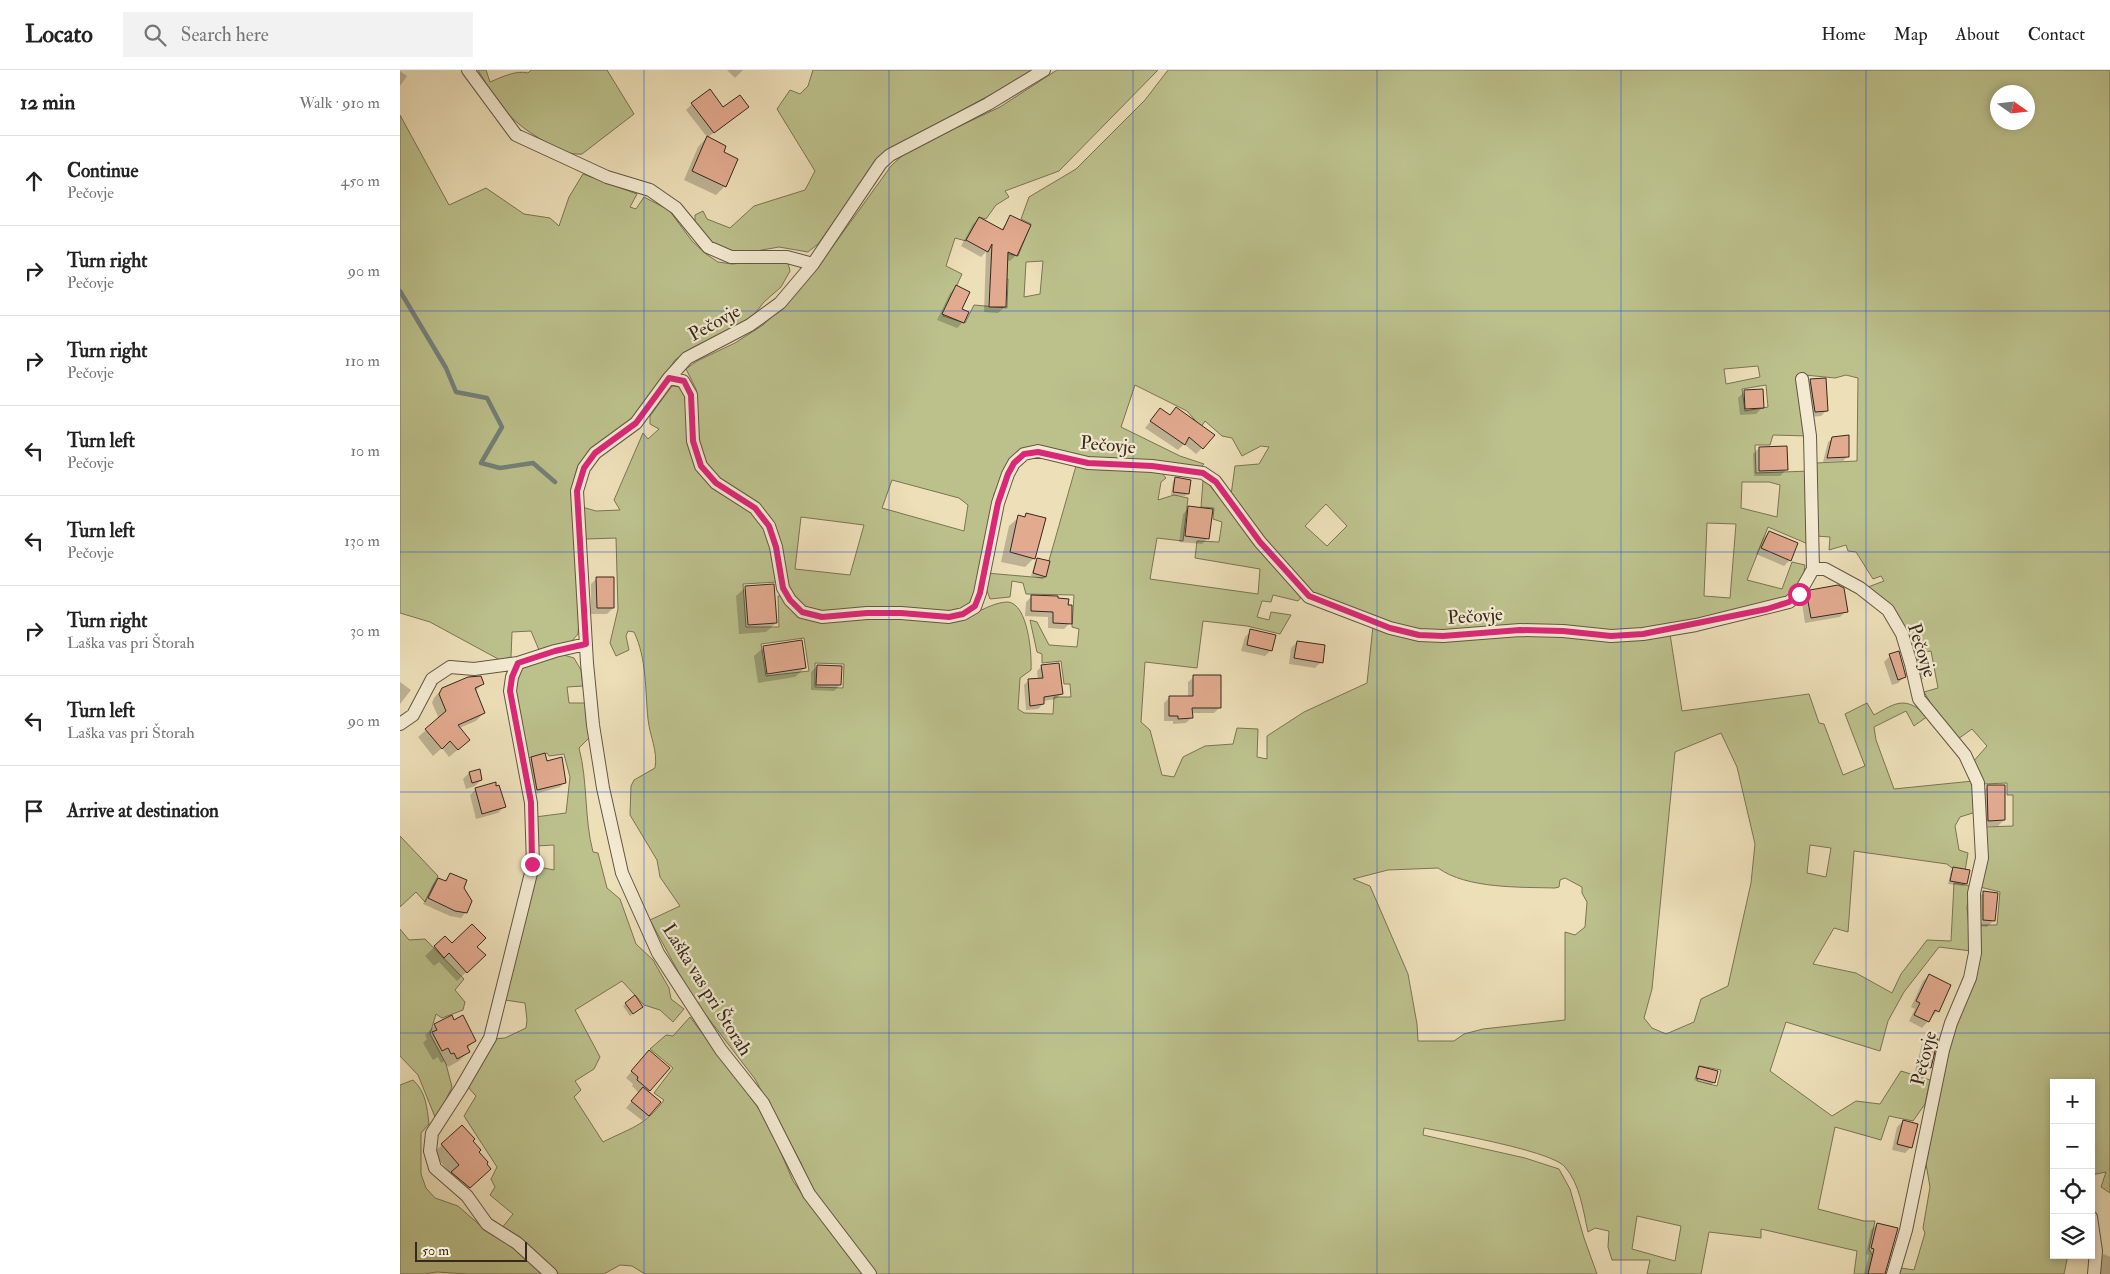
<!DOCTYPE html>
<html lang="en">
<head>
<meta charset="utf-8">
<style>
	:root { --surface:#fff; --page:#f2f2f2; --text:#222; --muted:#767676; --line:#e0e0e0 }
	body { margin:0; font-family:"IM FELL Double Pica",serif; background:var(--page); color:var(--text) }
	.controls { position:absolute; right:15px; bottom:15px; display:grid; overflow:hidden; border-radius:0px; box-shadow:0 2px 8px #0003 }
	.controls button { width:45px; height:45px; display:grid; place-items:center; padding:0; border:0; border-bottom:1px solid var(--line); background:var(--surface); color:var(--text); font:25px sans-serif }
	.compass { position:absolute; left:1590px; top:15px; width:45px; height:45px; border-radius:50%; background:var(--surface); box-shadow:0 2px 8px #0003; rotate:104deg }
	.scale { position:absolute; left:15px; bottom:12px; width:112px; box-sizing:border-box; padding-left:5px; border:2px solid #37281d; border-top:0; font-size:14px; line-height:18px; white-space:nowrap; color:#37281d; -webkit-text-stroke:4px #f3ead1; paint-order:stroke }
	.stop { position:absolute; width:15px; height:15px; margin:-11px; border:4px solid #db2777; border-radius:50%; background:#fff }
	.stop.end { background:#db2777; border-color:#fff; box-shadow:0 1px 5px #0008 }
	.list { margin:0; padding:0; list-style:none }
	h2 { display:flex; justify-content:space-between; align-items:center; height:65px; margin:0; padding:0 20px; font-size:21px }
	h2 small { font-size:16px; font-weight:400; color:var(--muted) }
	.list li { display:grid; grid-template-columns:32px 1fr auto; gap:15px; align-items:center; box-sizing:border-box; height:90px; padding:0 20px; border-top:1px solid var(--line) }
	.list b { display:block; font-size:19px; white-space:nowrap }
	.list p { margin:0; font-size:16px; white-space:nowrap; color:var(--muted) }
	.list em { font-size:16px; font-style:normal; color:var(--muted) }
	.icon { flex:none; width:28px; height:28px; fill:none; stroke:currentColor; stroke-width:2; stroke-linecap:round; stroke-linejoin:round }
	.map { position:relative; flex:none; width:1710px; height:1204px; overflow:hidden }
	header { display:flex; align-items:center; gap:30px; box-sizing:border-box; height:70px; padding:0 25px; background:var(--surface); border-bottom:1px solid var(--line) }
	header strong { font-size:24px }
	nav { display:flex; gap:28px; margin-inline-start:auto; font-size:18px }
	.search { width:350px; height:45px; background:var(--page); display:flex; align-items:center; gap:12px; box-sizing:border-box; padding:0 18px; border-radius:0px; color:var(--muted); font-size:19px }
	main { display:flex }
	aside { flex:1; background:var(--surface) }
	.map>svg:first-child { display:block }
</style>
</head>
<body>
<header>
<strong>Locato</strong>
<div class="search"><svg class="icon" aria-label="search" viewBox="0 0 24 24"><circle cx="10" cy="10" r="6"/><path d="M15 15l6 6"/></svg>Search here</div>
<nav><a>Home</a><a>Map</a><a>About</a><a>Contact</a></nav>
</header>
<main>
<aside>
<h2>12 min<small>Walk · 910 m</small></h2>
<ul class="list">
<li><svg class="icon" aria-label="ahead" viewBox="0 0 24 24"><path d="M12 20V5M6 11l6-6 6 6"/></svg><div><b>Continue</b><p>Pečovje</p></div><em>450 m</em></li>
<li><svg class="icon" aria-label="right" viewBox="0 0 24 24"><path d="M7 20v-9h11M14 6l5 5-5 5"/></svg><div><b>Turn right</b><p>Pečovje</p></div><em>90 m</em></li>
<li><svg class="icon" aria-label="right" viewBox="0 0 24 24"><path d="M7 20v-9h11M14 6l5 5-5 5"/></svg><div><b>Turn right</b><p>Pečovje</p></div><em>110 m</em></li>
<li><svg class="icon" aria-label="left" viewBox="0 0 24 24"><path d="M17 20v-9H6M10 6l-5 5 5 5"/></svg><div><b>Turn left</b><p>Pečovje</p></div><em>10 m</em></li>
<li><svg class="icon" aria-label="left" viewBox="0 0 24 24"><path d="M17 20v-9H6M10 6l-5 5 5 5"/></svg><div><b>Turn left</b><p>Pečovje</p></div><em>130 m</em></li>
<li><svg class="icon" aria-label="right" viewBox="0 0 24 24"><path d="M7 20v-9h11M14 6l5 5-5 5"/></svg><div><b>Turn right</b><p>Laška vas pri Štorah</p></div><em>30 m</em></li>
<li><svg class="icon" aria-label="left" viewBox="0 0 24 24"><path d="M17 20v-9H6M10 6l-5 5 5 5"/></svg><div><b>Turn left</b><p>Laška vas pri Štorah</p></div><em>90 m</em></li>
<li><svg class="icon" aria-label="arrive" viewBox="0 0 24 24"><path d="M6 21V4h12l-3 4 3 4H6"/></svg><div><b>Arrive at destination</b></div></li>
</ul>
</aside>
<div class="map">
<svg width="1710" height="1204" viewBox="0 0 1710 1204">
	<rect width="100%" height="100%" fill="#eddfb8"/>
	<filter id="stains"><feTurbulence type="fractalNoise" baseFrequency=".004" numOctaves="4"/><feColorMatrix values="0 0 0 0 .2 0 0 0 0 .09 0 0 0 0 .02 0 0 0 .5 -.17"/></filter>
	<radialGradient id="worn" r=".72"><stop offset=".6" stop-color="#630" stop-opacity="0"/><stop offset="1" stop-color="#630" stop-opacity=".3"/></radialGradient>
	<path fill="#bcc18c" stroke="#7a7454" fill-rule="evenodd" d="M78,0H86L90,12C102,7 116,0 128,3L131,0H207L234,44L182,84C170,85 160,80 149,74C111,53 100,37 78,0Z
		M413,0H635L481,85L418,174L408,182L379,177L345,183L321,181L295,158V145L303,141L307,149L330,158L354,136L405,120L415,101L377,39L390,20L400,24L408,16Z
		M657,0H758L659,101L605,121L609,127L596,135L586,149L579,147L566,171L555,168L546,196L562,204L543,246L565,253L574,235L607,238L608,209H604L605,183L618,186L631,154L621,149L629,127L676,99L745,30L768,0H1710V1123L1701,1117L1706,1102L1691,1105V1013H1654V1185H1668L1664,1204H1499L1501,1198L1514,1200L1525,1163L1523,1158L1530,1117L1526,1094L1543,1001L1579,879L1581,855H1597L1600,822L1580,817L1585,757L1613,756V725H1607V713L1583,714L1572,693L1587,676L1572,659L1558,669L1533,637L1524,622L1538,618L1531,581L1513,584L1468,517L1484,511L1481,506L1473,509L1456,482L1448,481L1446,475L1429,480L1430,467L1416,466V393L1457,391L1458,308L1446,305L1435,308L1405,305V303L1398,305L1408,366L1373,365L1370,375H1355L1356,403L1410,401L1408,474L1368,457L1347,510L1382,519L1392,492L1405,495L1403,510L1387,530L1234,562L1008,560L910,521L874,482L831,425L835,396L859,394L869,377L861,376L842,386L832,368L822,366L805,351L801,357L787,341L735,315L721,357L780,386L804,394L800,398L707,391L640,377L606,398L594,424L573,529L562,539L554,542L431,543L402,536L395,530L386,509L373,455L314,407L300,382L296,319L286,299L297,291L335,273L363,255L389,231L423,190L491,96L507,81L600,37ZM1598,22H1628V52H1598ZM643,191L640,224L624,227L626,192ZM1358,296L1360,307L1326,314L1324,299ZM1366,315L1368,337L1345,341L1342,319ZM492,410L559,428L568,435L564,461L482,438ZM1342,412H1369L1380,415L1377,447L1341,438ZM926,434L947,456L927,476L905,456ZM401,447L464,455L450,505L395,499ZM1307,453L1336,454L1330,528L1304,526Z
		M0,45L49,135L86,118L124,144L150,148L159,156L169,127L183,104L237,124L230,137L236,139L244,127L269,140L292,171L306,184L318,192L332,194L366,191L388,193L390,201L381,217L364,232L348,252L290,279L275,290L233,351L189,382L177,398L171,420L179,551L178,564L171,572L139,580L131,561L112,562L111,587L100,590L30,552L0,543Z
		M272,316L280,317L284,323L294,388L349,439L370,468L377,512L343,514L346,557H379L378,526H381L394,543L577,542C586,538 597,532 608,532C628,534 632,584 631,600L620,608L618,639L624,643L653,644L654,627H671L670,614H664L661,591L642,593V584L637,582L630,550L637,552L649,575L677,577L679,559L672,557L674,525L626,524L623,513L612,511L610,527L590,529L585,515L586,503L644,508L676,396L761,402L766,408L761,412L758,430L774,425L788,428L783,471L757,468L750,509L858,524L860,499L795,488L797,471L819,472L822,452L813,449L814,438L801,437L803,411H806L902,526L898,531L873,525L871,532L862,531L857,547L869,550L871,542L891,545L880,564L847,556L803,551L797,598L745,592L741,652L750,660L762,705L774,707L783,687L805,676L833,674L837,658L858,659L857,687L867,689V666L904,642L967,613L973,556L1103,565L1270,564L1282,641L1409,624L1419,653L1424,654L1443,705L1465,696L1445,644L1467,633L1474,645C1497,632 1505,626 1528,646L1514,656L1506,641L1474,657L1476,670L1494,719L1573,711L1576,742L1560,747L1555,756L1559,780L1568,783L1565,801L1552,798L1547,794L1454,781L1448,862L1434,858L1413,894L1456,903L1492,923L1501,904L1527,870L1551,871L1554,813L1571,816L1567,837L1571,881L1539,877L1504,922L1488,951L1480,981L1386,952L1370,1001L1432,1046L1456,1031L1480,1034L1501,1001L1530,1010L1525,1034L1513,1051L1489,1046L1481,1070L1435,1057L1418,1139L1464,1151H1475L1469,1179L1474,1188L1469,1204H1454L1457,1181L1361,1159V1168L1309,1162L1301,1204H1247L1250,1190H1212L1208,1177L1209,1161L1195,1158L1188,1162C1183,1140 1180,1114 1165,1097C1152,1081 1050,1063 1024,1058L1023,1065L1125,1088L1159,1099L1170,1119L1184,1168L1197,1204H476L411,1120L401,1093L355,1009L292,927L250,850L280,836L260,807L257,790L230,745L231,716L234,710L255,698C258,681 250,667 248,649C245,620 247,589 234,562L228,561L226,566L229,580L216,586L210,573L218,539L216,468L186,469L182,437L196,441L220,440L214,430L243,363L248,369L259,359L250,354V346ZM404,568L409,601L366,606L361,574ZM415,593L444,594L443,618L415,617ZM1321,663L1337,697L1355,774L1351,813L1328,916L1301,929L1294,952L1266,964L1252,958L1244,948L1252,919L1275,682ZM1410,775L1431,778L1426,807L1407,803ZM1038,798C1067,819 1121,817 1155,818L1159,817L1160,810L1165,808L1182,817V823L1187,832L1185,857L1175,865L1165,862V950L1083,959L1064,964L1054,971H1018L1017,954L1008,904L970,816L953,809L988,800ZM1300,996L1321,1000L1317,1016L1297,1011ZM1237,1146L1281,1156L1275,1191L1232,1179Z
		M164,585L174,588L181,600L183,616L167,617L169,633H185L190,667L179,678C188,712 184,748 193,782L198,783L207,818L220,829L236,874L253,890L269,918L271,929L284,939L273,952L260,940L244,935L222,911L175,940L200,987L194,999L175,1011L181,1020L174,1027L203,1072C230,1058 244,1057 264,1030L254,1023L273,998L250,979L266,965L273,966L290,947L359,1039L376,1071L393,1111L409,1134L464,1204H245L232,1196L220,1195L204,1204H155L101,1159L113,1144L90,1125L95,1117L91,1109L97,1097L64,1046L76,1026L66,1015L93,969L105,968L126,958L127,950L125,933L105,930L134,796L154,800V775L136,776L135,747L166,743L170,707L164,684L149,686L147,683L125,689C121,668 102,613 123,597C129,593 155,587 164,585Z
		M0,766L38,806L25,832L16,822L0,837Z
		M0,859L9,870L25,869L64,909L55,920L65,932L63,940L42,948L36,944L30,964L46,994L52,1017L40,1042L35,1047L18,1005L0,986Z
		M13,1010C26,1022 27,1037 29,1054L21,1063V1104L26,1118L35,1128L58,1136L82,1157L102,1167L147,1204H68L37,1202L24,1204H0V1015Z"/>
	<path fill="#0003" d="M327,0H343L335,8Z
		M0,1L7,6L0,16Z
		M292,34L341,42L307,68L322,83L325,116L316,125L284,110L298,77L307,67L286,40Z
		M611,147L629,156L616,185L610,191L606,190L605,237L598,243L584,242L586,182L581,187L561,176L573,154L579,148L601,160Z
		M556,217L563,252L557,258L537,250L550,223Z
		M1411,310L1427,340L1421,346L1409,347L1405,316Z
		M1344,322L1362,338L1356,344L1340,345L1338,328Z
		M776,338L802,378L796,384L784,374L778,380L745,358L760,340L769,346Z
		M1433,368L1448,386L1443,391L1423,392L1428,372Z
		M1359,378L1386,400L1380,406H1354L1353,384Z
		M775,409L788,423L785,426L771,425L773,411Z
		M789,438L808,468L802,474L779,472L783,444Z
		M626,445L634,488L625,497L601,492L609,456L619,447L623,448Z
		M1369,462L1390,490L1384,496L1356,484L1363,468Z
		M637,489L645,506L642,509L631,506L635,492Z
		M197,508L213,538L207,544H191V514Z
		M346,517L376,553L366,562L339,564L336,526Z
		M1411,521L1446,541L1440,547L1405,553L1402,533Z
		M632,526L670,553L664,559L648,558V547L625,546L626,532Z
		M851,561L871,580L865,586L841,581L845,567Z
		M897,572L921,592L915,598L889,594L891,578Z
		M364,577L405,598L395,607L358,613L354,586Z
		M1490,586L1504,607L1498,613L1492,615L1484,592Z
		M1517,586L1529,603L1523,609L1516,611L1511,592Z
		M417,596L440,615L434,621L411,620V602Z
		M642,596L661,624L656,629L643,631V634L638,639L626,640L624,615L629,610H638L637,601Z
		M794,607L820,637L814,643H791V648L786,653L773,654V651H764V633L769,628L788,627V612Z
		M0,612L11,620L0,634Z
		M83,613L75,622L84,643L76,651L59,658L60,678L49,687L42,678L33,686L18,667L39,649L32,633L34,628L42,619Z
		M131,688L146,692L165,712L160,717L132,725L126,693Z
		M79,701L81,710L75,716L66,719L63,709L69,703Z
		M1588,716L1604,750L1598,756H1583L1581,723Z
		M95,717L104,737L98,743L76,749L70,725L76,719Z
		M1553,798L1566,814L1563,816L1548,814L1551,801Z
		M50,804L62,818L66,842L61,848L50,846L23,834L33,814L38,809L44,812Z
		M1583,823L1593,851L1587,857L1577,856V829Z
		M45,867L52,875L75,877L84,885L57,911L39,892L34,896L25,886Z
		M1529,905L1537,941L1522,958L1509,951L1515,939L1511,937L1523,911Z
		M226,934L239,939L230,946L223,936Z
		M51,947L54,952L75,970L67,979L68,982L59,991L48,997L44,991L41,993L38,987L33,990L23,973L27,969L25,965L35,955Z
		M1528,968L1530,997L1524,1003L1515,1001L1522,974Z
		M243,988L268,998L247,1023L249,1045L243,1051L226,1038L239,1023L232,1016L233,1014L226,1008Z
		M1299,997L1314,1012L1312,1015L1294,1010Z
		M1503,1051L1511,1077L1505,1083L1492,1080L1497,1057Z
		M62,1057L77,1082L81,1107L61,1125L51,1104L33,1083Z
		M1477,1154L1485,1204H1464L1469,1185L1466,1184L1471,1160Z
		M1704,1184L1710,1187V1204H1694L1695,1193Z
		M1668,1185H1681L1678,1188Z"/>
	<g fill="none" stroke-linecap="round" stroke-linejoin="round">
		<path stroke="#74807a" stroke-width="4.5" d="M0,221L46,298L56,322L87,328L102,357L81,393L100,398L133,393L155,412"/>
	</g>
	<path fill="#e2aa8f" stroke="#37281d" d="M310,19L323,37L340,25L349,37L314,63L291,33Z
		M307,66L326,76L324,82L338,89L326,117L292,101Z
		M610,145L631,155L617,186L608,182L606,237H589L592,174L588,182L566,170L579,147L603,160Z
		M556,215L570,222L562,239L569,242L564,253L542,244Z
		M1426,308L1428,341L1415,342L1410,309Z
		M1363,319L1364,338L1345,339L1344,320Z
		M776,337L815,365L803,379L789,367L785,375L750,351L760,338L770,345Z
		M1449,365V387L1427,388L1432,367Z
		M1387,376L1388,400L1359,401V377Z
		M775,407L791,410L789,424L773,422Z
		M788,436L813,439L809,469L785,466Z
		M626,443L646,448L635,489L610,482L618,445L625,447Z
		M1369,461L1398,473L1391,491L1361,478Z
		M637,488L650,491L646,507L633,503Z
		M196,507H214V538H197Z
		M374,514L377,553L348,555L345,516Z
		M1438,515L1444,518L1448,542L1411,548L1407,526L1410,520Z
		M631,525L658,526V528L669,529L668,535H672V554L653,553V542L631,541Z
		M850,559L876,565L872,581L847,575Z
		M402,570L406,598L367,604L363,576Z
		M897,571L925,575L923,593L894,588Z
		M1499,581L1506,607L1498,610L1489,584Z
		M1526,583L1530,604L1522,605L1517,585Z
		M659,593L663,624L644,627V634L630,636L628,609L643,608L641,595Z
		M417,595L442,596L441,615H416Z
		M793,605H821V638H792L793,648L778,649V646H769V626H793Z
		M81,606L84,614L75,618L85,643L58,655L70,670L58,680L50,671L42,679L25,659L46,641L39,624L42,618L68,607Z
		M145,683L147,691L162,687L166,713L137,720L131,687Z
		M80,699L82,710L72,713L69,702Z
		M96,712V716L99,715L106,737L82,744L75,718Z
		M1587,715H1605V750L1588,751Z
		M1553,797L1570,800L1567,814L1550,811Z
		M50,803L67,810L64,818L72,831L67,843L55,841L28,828L38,808L46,811Z
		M1583,821L1598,823L1595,851L1583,850Z
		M72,854L86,868L77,877L86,885L67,903L49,883L44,888L34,876L45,866L52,873Z
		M1529,904L1551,915L1539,942L1535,940L1529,952L1514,945L1520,933L1516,931Z
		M235,925L243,937L233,944L225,933Z
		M52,945L54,950L63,945L76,971L67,976L70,982L57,989L54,983L51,984L48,978L42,981L32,962L37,960L34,954Z
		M1527,967L1538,969L1531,998L1520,995Z
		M249,980L270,998L250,1021L237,1010L238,1007L231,1001Z
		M1299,996L1318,1001L1315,1013L1296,1008Z
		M243,1017L261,1032L249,1046L231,1031Z
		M1503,1050L1518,1054L1512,1078L1497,1074Z
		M62,1055L75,1069L73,1071L81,1080L79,1082L88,1092L87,1094L91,1099L70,1118L51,1102L59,1095L41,1074Z
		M1477,1153L1498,1158L1485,1204H1468L1474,1179L1471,1178Z"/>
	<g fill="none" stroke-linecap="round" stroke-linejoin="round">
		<g stroke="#645644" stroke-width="14">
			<path id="street" d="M68,0L116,65L207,107L250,120L276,138L308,177L331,187H387L413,194
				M269,308L283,311L291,325L293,371L301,396L316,413L355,438L369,456L376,477L383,518L390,530L402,542L422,547L467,543H501L549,547L563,544L575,537L580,523L598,433L608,404L614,393L624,384L638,381L688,393L752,396L803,403L815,411L860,472L909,527L990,558L1019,565L1043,566L1120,560L1163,561L1211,566L1243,564L1296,555L1389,532L1399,524L1413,499H1425L1460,518L1488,540L1502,564L1511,594L1519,629L1565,685L1578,713L1582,788L1574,823L1575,883L1570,908L1551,953L1543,980L1506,1160L1493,1204
				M1402,309L1410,366L1413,499
				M118,593L112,607L110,621L131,733L133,795L90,968L61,1018L32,1063L30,1081L35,1098L67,1126L87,1154L117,1173L151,1204
				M0,654L13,645L32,609L50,597L74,599L118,593L155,581L186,574
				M1691,1147L1696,1181L1694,1204
				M470,1204L409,1124L363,1033L321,980L258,883L222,803L203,718L193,655L187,593L177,421L184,398L195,383L236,353L269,308L287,288L350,255L380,233L413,194L481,93L490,85L588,34L644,0"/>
		</g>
		<use href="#street" stroke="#f3ead1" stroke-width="12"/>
	</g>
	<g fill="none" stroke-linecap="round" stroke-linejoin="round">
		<path stroke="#db2777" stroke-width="6" d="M132,794L131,732L110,621L112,607L118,593L155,581L186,574L177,421L184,398L195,383L236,353L269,308L284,311L291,325L293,371L301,396L316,413L355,438L369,456L376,477L383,518L390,530L402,542L422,547L467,543H501L549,547L563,544L575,536L580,523L598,433L608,404L614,393L624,384L638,382L688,393L752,396L803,403L816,412L860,472L909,526L990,558L1019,565L1043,566L1120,560L1163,561L1211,566L1243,564L1367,539L1389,532L1399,524"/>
	</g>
	<path fill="none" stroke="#1d4ed8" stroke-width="1" stroke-opacity="0.55" d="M244,0V1204M489,0V1204M733,0V1204M977,0V1204M1221,0V1204M1466,0V1204M0,241H1710M0,482H1710M0,722H1710M0,963H1710"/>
	<g text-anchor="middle" stroke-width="4.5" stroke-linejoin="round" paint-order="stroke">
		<g font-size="19" fill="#37281d" stroke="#f3ead1">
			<text transform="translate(314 252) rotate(-29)" y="7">Pečovje</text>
			<text transform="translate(708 374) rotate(5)" y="7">Pečovje</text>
			<text transform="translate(1075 545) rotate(-4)" y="7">Pečovje</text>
			<text transform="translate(1523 580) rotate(72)" y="7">Pečovje</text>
			<text transform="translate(308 919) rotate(58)" y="7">Laška vas pri Štorah</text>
			<text transform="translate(1523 988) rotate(-76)" y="7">Pečovje</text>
		</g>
	</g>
	<rect width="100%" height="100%" filter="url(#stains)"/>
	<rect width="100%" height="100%" fill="url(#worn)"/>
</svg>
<div class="controls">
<button>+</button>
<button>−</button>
<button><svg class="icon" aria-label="locate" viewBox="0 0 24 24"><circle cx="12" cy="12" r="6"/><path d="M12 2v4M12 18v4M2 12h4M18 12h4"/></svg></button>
<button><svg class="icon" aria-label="layers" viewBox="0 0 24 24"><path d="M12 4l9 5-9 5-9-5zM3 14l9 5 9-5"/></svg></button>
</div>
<svg class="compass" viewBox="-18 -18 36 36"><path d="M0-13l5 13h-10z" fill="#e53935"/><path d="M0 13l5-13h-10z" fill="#767676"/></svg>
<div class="scale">50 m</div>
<div class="stop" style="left:1399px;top:524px"></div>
<div class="stop end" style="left:132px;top:794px"></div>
</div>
</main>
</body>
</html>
